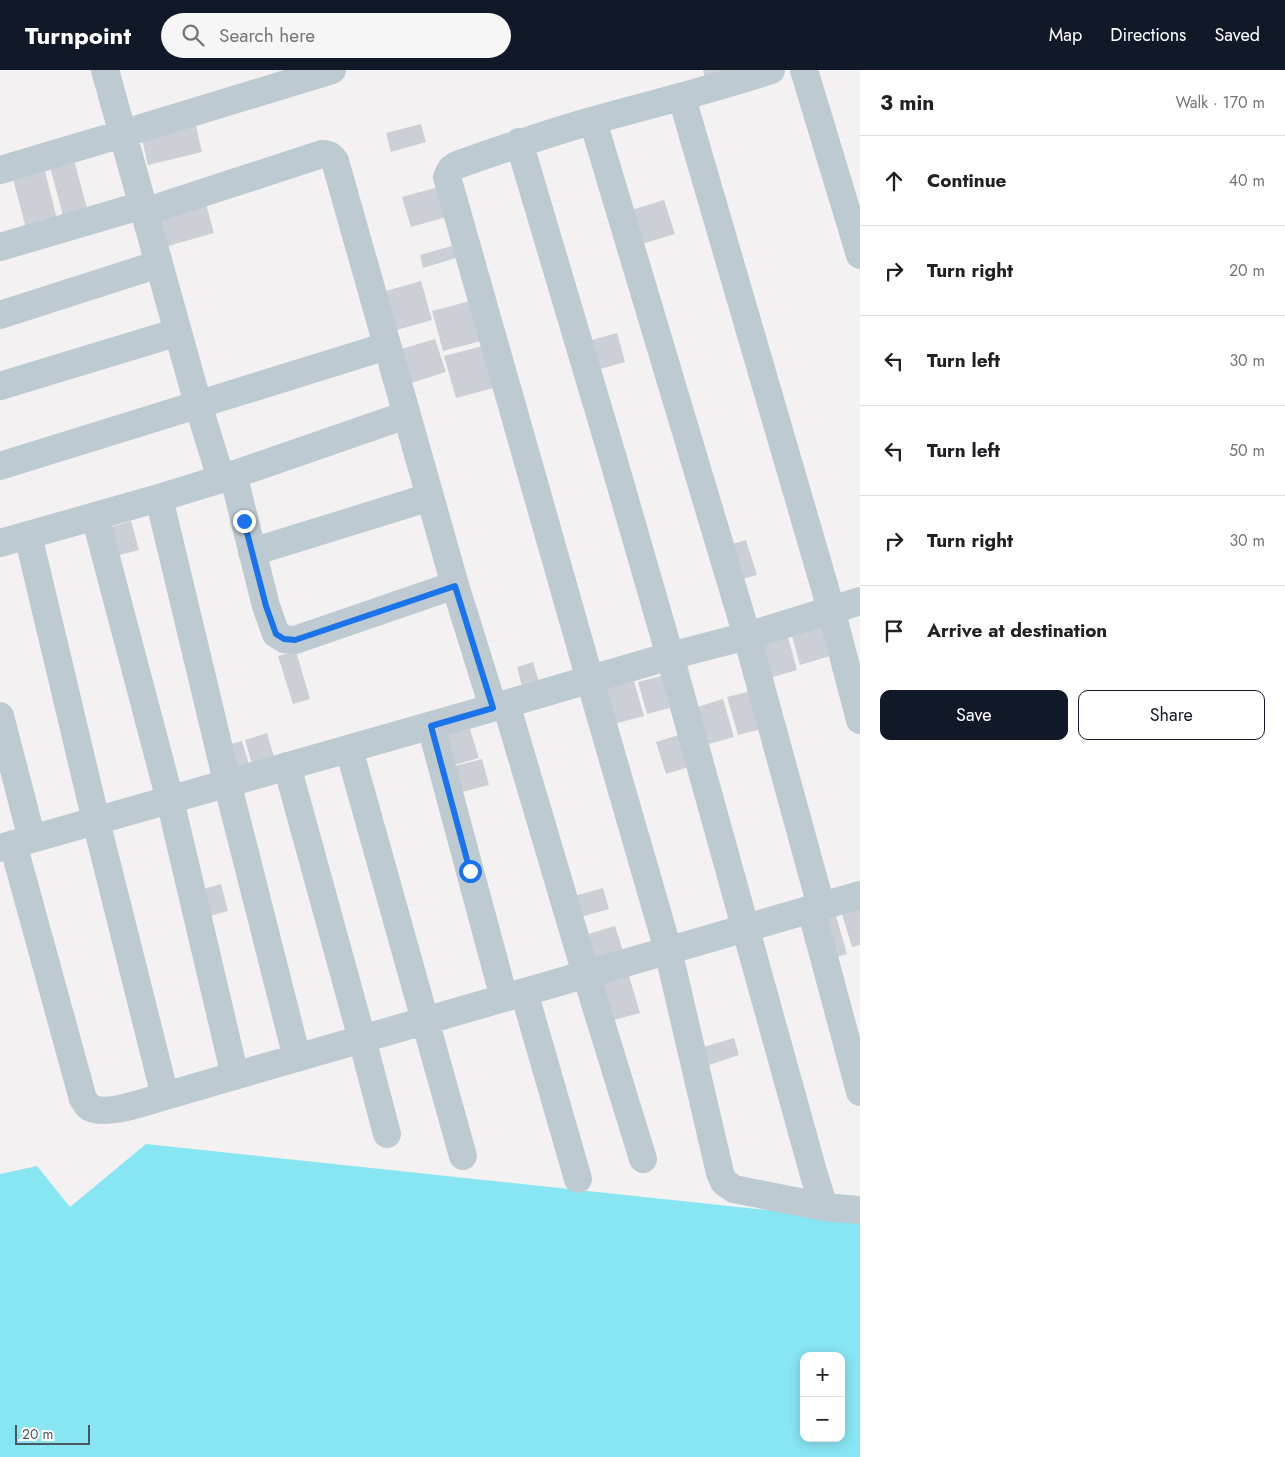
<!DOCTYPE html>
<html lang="en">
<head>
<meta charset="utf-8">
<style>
	:root { --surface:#fff; --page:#f6f6f6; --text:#202124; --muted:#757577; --line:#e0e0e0; --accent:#111827 }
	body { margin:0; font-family:Jost,sans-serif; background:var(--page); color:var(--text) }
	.controls { position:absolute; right:15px; bottom:15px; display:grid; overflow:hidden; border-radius:10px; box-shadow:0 2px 12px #0003 }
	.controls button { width:45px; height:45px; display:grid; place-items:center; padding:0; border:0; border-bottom:1px solid var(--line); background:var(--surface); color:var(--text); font:25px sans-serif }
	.scale { position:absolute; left:15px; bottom:12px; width:75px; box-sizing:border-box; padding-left:5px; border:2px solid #475660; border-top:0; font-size:14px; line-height:18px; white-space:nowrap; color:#475660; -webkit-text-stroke:4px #fff; paint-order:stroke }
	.stop { position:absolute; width:15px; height:15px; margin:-11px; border:4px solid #1a73e8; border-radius:50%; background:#fff }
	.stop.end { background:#1a73e8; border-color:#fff; box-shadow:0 1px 5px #0008 }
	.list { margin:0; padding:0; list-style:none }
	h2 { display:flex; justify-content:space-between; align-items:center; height:65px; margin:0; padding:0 20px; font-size:21px }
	h2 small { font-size:16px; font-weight:400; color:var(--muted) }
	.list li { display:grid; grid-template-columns:32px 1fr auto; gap:15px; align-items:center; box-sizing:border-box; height:90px; padding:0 20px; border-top:1px solid var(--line) }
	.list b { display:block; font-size:19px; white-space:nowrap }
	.list em { font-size:16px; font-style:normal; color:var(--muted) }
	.actions { display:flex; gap:10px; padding:15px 20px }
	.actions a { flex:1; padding:11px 0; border:1px solid var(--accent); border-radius:10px; text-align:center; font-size:18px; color:var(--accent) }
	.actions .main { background:var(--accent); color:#fff }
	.icon { flex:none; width:28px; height:28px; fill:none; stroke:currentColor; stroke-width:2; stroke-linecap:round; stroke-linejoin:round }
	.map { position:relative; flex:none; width:860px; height:1387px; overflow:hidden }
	header { display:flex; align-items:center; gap:30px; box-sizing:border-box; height:70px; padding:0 25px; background:var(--accent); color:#fff }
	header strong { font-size:24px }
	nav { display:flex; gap:28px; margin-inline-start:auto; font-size:18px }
	.search { width:350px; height:45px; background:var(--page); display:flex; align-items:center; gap:12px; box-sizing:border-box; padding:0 18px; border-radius:28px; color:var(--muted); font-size:19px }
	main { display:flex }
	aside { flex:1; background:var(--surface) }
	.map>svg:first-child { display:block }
</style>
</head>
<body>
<header>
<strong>Turnpoint</strong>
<div class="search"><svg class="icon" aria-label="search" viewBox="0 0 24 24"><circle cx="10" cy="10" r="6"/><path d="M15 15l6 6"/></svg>Search here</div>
<nav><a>Map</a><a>Directions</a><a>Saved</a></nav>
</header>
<main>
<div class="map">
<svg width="860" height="1387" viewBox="0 0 860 1387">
	<rect width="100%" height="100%" fill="#f3f1f1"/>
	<path fill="#88e5f2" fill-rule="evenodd" d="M146,1074L860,1150V1387H0V1104L37,1096L70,1137ZM804,1286H841V1368H804Z"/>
	<path fill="#ccd0d6" d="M703,0H740L707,17Z
		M421,54L426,72L391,82L386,63Z
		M196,56L202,82L148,95L142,69Z
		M74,90L89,146L65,153L50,97Z
		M44,97L59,157L28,166L12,105Z
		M442,116L450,146L411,157L402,127Z
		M204,127L214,163L168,176L158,140Z
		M664,130L675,164L639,175L628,141Z
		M455,175L459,187L423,198L420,185Z
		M421,211L432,250L386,263L375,224Z
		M474,230L485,270L443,281L432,241Z
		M617,263L625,292L597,300L588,271Z
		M435,269L446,302L402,316L391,282Z
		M490,274L501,316L456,328L444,286Z
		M131,451L139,480L108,488L101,460Z
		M746,470L757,505L736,511L725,476Z
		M829,555L837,584L800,595L792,566Z
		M788,567L797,600L766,609L757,576Z
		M296,581L310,629L293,634L278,586Z
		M533,592L541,619L524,624L517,597Z
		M672,603L681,635L647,644L638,612Z
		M634,611L644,646L610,655L600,620Z
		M759,619L769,657L738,665L727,627Z
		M723,629L734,667L705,675L694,638Z
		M469,656L479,688L447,697L438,665Z
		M688,662L698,694L666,704L656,672Z
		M267,663L277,697L255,704L245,670Z
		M242,671L252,704L234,710L224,676Z
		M482,689L489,715L458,723L451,697Z
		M221,814L228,841L203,848L196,821Z
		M603,818L609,839L577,848L571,827Z
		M860,839V875L852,877L842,844Z
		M836,846L847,884L833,888L822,850Z
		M615,856L626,890L591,900L581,866Z
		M629,906L640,943L610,951L600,914Z
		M734,968L739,985L706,996L700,978Z"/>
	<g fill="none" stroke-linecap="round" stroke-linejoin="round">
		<path stroke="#becad1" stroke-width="28" d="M771,0C712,20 651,34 591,51C546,64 502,79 457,95L451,99L447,107L590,610L668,880L720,1103L724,1112L734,1119L824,1137L860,1140
			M804,0L860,185
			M682,28L831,539L860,650
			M593,51L747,566L821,836
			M519,72L612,385L670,586L814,1105L824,1137
			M0,100L122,64L332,0
			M144,142L322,84C329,84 331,86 335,91L455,515L493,637
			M0,177L143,135
			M0,245L159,194
			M0,316L178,262
			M0,396L387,276
			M233,404L266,536L276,564L284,569L295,570L455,515
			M221,409L406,345
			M159,428L229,720L297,988
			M95,446L170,730L235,1006
			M28,465L96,751L165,1026
			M0,473L159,428L221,409L198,334L105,0
			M252,482L430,427
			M506,634L586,904L643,1089
			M0,646L32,769
			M431,656L504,928
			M349,679L463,1086
			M287,696L362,969L387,1064
			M13,774L83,1029C85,1031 86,1034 88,1036C102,1048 148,1031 165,1026L860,825
			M0,778L506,634L670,586L747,566L860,531
			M811,839L860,1022
			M524,922L578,1109"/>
	</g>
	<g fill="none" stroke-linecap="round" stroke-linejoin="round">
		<path stroke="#1a73e8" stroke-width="6" d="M244,451L266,536L276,564L284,569L295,570L455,516L493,638L431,656L470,801"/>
	</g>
</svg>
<div class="controls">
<button>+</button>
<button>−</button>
</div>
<div class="scale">20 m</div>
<div class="stop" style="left:470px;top:801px"></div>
<div class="stop end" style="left:244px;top:451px"></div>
</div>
<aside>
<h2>3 min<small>Walk · 170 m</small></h2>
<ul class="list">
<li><svg class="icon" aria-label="ahead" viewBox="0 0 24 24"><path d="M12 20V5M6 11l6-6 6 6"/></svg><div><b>Continue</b></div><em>40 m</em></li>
<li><svg class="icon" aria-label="right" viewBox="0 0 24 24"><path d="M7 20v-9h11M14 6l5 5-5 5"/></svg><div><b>Turn right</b></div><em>20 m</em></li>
<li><svg class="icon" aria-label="left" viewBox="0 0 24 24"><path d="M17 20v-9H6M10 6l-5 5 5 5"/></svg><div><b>Turn left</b></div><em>30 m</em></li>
<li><svg class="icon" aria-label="left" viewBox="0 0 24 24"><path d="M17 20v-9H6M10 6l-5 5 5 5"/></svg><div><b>Turn left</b></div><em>50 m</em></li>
<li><svg class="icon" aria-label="right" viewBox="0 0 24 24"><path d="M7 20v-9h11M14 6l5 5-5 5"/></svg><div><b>Turn right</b></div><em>30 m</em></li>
<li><svg class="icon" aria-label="arrive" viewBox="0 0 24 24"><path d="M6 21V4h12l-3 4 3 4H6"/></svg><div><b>Arrive at destination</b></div></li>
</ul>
<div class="actions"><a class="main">Save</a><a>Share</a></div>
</aside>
</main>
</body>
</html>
